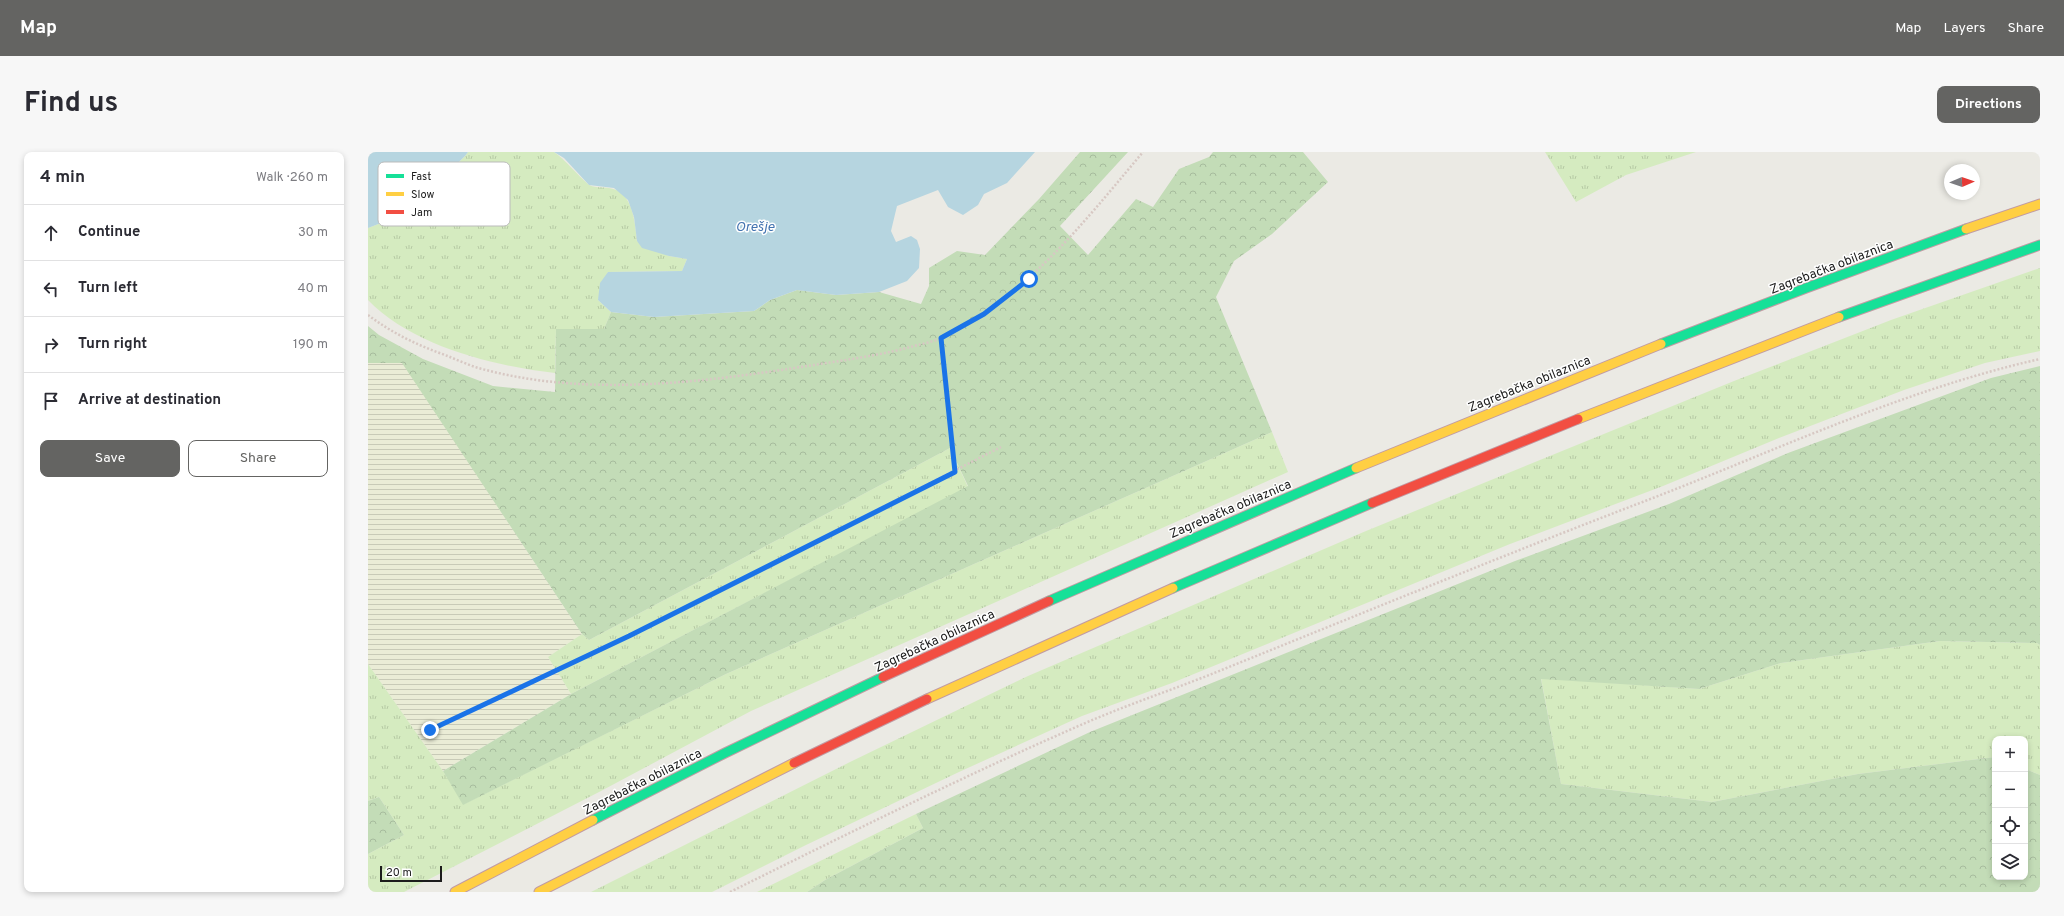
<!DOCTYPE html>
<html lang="en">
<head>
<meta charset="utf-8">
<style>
	:root { --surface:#fff; --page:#f7f7f7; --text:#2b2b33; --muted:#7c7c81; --line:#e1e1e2; --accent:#646462 }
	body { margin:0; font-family:Overpass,sans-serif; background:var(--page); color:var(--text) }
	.controls { position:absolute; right:12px; bottom:12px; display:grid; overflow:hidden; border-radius:8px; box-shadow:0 2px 6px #0003 }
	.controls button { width:36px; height:36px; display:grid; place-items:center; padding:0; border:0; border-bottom:1px solid var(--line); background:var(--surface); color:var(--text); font:20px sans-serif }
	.compass { position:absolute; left:1576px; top:12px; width:36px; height:36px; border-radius:50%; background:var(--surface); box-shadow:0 2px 6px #0003; rotate:88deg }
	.scale { position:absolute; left:12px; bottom:10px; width:62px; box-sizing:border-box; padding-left:4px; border:2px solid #1c1c1c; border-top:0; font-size:11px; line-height:14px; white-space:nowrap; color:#1c1c1c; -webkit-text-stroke:3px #fff; paint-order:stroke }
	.stop { position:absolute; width:12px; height:12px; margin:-9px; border:3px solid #1a73e8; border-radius:50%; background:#fff }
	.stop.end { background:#1a73e8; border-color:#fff; box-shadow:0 1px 4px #0008 }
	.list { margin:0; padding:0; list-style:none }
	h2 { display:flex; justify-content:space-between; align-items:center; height:52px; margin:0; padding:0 16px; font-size:17px }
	h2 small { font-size:13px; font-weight:400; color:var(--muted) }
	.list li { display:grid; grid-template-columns:26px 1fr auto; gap:12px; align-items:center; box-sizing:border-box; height:56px; padding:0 16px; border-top:1px solid var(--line) }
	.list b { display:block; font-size:15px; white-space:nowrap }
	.list em { font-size:13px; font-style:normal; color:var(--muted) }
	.actions { display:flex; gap:8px; padding:12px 16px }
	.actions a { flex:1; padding:9px 0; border:1px solid var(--accent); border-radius:8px; text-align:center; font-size:14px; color:var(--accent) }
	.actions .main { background:var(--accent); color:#fff }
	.icon { flex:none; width:22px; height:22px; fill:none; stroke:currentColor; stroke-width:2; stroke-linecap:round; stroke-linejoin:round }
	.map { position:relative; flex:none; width:1672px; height:740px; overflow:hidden; border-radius:8px }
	header { display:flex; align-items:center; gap:24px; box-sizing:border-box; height:56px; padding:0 20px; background:var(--accent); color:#fff }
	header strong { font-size:19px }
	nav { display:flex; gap:22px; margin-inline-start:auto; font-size:14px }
	.intro { display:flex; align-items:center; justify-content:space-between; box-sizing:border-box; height:96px; padding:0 24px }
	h1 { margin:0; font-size:28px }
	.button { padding:10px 18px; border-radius:8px; background:var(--accent); color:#fff; font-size:14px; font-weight:700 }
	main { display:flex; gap:24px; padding:0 24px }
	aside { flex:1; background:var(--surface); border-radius:8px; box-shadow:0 2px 6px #0003 }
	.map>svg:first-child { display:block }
</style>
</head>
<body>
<header>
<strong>Map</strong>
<nav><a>Map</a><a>Layers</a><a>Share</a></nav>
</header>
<div class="intro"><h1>Find us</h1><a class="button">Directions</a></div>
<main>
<aside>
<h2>4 min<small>Walk · 260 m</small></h2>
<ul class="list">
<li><svg class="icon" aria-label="ahead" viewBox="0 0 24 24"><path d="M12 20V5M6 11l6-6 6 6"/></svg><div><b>Continue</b></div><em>30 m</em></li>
<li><svg class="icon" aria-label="left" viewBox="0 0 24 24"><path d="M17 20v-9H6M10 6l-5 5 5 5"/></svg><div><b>Turn left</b></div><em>40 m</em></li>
<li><svg class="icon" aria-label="right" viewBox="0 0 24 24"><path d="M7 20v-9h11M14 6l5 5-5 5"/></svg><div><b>Turn right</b></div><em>190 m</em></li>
<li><svg class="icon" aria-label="arrive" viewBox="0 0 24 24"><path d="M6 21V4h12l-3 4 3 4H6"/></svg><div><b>Arrive at destination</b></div></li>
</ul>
<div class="actions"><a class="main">Save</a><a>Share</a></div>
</aside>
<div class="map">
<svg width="1672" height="740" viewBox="0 0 1672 740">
	<defs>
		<pattern id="farmland-rules" width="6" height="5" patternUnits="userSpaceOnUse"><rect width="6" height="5" fill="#eaecd6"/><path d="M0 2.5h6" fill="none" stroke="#c8cab7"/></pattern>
		<pattern id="grass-tufts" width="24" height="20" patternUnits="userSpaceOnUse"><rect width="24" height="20" fill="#d5ebc0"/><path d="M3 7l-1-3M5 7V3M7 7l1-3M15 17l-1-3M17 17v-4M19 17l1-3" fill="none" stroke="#b6c9a4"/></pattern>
		<pattern id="forest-crowns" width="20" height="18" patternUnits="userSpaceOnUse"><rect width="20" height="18" fill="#c3dcb7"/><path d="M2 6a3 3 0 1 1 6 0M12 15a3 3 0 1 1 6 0" fill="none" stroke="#a7bc9d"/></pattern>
	</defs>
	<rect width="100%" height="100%" fill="#ebeae4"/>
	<path fill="url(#farmland-rules)" d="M34,210L214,482L180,505L203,542L75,619L0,512V211Z"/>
	<path fill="url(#grass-tufts)" d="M100,0H186C199,9 208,22 220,32C224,36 235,35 241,36C265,39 267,70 269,89L301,104L319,107L314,119L240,120L230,148L243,160L236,177H188L187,221C126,214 44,194 0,148V76L31,64L58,42L97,4Z
		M1177,0H1328L1258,23L1208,50Z
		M1672,116V199L1617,211L1536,238L1411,286L1295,334L1142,392L804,531L714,564L591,620L438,693L344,740H223L482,610L660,524L998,379L1366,229L1523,168Z
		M904,280L920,320L383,559L233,639L36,740H0V702L36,683L11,645L0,649V512L75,619L96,652L358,522Z
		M582,296L600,335L203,542L180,505L214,482L221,488Z
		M1572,489L1669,491L1672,493V623L1657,617V587H1627V605L1490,622L1344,650L1193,632L1173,526L1331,537L1413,511Z
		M548,662L555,676L457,728L439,740H389Z"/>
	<path fill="url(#forest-crowns)" d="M712,0H760L692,74L720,103L768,47L785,55L811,17L841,5L845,0H935L960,30L904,82L866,109L848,145L904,280L358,522L95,653L75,619L203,542L600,334L582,296L221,488L214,482L34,211H0V174L11,183L55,207L125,234L187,240L188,177H236L243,160L286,165L386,159L402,148L429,138L468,143L511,140L553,152L561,134V116L589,99L617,103L671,47Z
		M1672,214V493L1669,491L1572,489L1413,511L1331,537L1173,527L1193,632L1344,650L1490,622L1627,605V725H1657V617L1672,623V740H439L457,728L555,676L548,662L722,580L1147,409L1301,352L1420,301L1623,226Z
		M11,645L36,683L0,702V649Z"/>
	<path fill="#b6d5e0" d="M0,0H100L97,4L58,42L31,64L0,76Z
		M186,0H667L639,31L616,42L610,53L595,63L580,55L570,38L529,54L523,79L528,90L543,84L549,88L552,97L551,116L539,129L511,140L468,143L429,138L402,148L386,159L286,165L243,160L230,148L232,131L240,120L314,119L319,107L301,104L274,96L269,89L266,65L260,48L246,36L221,33L196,6Z"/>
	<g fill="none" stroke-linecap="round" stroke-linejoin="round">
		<g stroke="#c19ba3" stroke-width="11">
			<path id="fast" d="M1471,165L1672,93
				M1293,192L1438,136L1598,77
				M805,436L1004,351
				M681,449L988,316
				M225,668L357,601L515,525"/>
		</g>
		<g stroke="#c19ba3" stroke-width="11">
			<path id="slow" d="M1598,77L1672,52
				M1210,267L1471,165
				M988,316L1293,192
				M559,547L805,436
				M87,740L225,668
				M171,740L426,611"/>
		</g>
		<g stroke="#c19ba3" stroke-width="11">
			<path id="jam" d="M1004,351L1210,267
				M515,525L681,449
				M426,611L559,547"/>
		</g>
		<path stroke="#d7c8c3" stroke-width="2.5" stroke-dasharray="2 2" stroke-linecap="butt" d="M0,163C24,181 49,193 77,203C90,208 104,215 118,218C225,246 344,229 452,212C485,207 518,202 550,193C558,191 568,189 575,185C659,144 716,70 775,0
			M573,186L587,320
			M62,578L261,484L633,295
			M362,740C479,682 596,624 715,572C763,551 813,535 861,515C995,461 1129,406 1264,354C1399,303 1530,239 1672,207"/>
		<use href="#fast" stroke="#16e098" stroke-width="9"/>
		<use href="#slow" stroke="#ffcf43" stroke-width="9"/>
		<use href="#jam" stroke="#f24e42" stroke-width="9"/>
	</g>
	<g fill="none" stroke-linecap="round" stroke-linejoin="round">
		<path stroke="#1a73e8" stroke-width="5" d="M62,578L261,484L587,320L573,186L616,162L661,127"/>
	</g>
	<g text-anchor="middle" stroke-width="3" stroke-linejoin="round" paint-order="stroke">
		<g font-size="13" fill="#1c1c1c" stroke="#fff">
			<text transform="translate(1463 114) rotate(-21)" y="5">Zagrebačka obilaznica</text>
			<text transform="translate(1161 231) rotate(-22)" y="5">Zagrebačka obilaznica</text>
			<text transform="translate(862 356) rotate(-23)" y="5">Zagrebačka obilaznica</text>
			<text transform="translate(566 488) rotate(-25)" y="5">Zagrebačka obilaznica</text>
			<text transform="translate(274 629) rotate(-27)" y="5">Zagrebačka obilaznica</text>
		</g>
		<g font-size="14" font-style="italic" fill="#4474b0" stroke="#fff">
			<text x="387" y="79">Orešje</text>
		</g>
	</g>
	<rect x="10" y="10" width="132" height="64" rx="6" fill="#fff" stroke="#bbb" stroke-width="1"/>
	<rect x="18" y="22" width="18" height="4" fill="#16e098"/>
	<rect x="18" y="40" width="18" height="4" fill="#ffcf43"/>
	<rect x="18" y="58" width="18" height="4" fill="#f24e42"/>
	<g font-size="11" fill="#1c1c1c">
		<text x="43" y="28">Fast</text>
		<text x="43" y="46">Slow</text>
		<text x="43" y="64">Jam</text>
	</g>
</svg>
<div class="controls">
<button>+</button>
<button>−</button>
<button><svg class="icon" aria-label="locate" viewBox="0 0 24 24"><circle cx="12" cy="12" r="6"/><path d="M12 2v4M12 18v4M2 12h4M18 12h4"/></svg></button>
<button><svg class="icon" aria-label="layers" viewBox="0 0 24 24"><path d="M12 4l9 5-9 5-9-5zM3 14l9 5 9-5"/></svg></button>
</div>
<svg class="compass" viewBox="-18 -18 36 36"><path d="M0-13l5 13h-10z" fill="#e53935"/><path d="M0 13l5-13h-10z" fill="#7c7c81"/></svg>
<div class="scale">20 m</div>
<div class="stop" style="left:661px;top:127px"></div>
<div class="stop end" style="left:62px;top:578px"></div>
</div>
</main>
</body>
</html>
